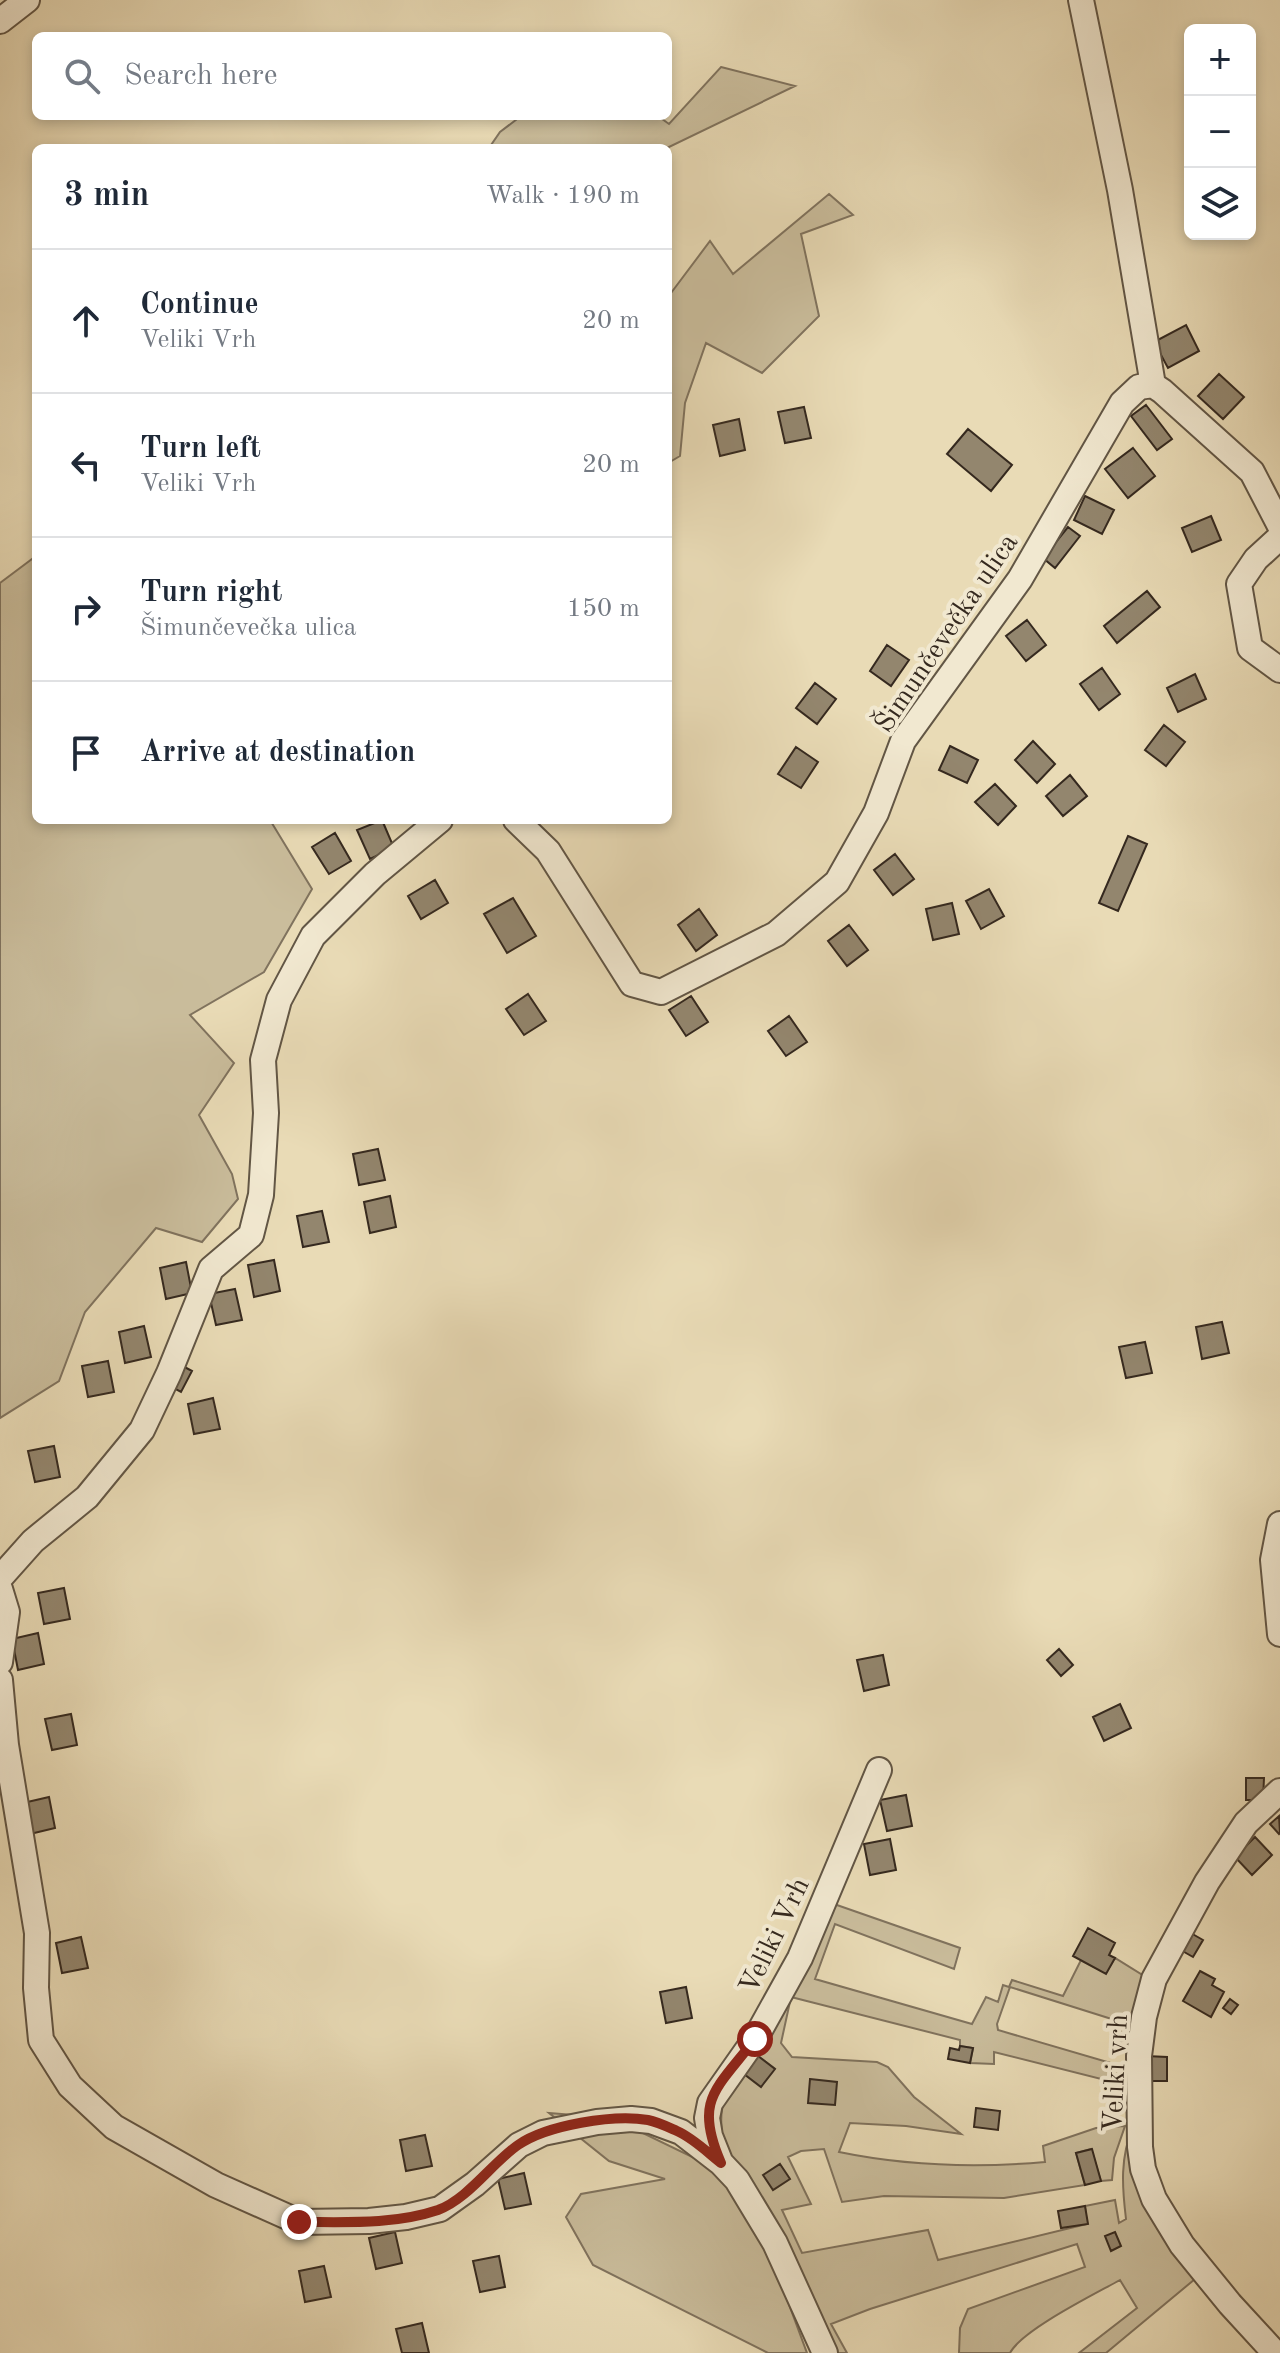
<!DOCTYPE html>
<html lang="en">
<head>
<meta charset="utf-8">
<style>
	:root { --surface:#fff; --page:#f2f2f3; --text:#1f2937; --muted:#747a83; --line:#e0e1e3 }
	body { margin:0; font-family:"Old Standard TT",serif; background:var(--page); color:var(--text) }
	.controls { position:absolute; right:24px; top:24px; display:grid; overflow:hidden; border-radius:12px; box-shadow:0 4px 12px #0003 }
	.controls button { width:72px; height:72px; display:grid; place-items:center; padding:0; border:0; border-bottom:2px solid var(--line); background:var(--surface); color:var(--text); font:40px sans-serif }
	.stop { position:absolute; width:24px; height:24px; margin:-18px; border:6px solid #8f2418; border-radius:50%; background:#fff }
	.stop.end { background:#8f2418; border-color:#fff; box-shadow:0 2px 8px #0008 }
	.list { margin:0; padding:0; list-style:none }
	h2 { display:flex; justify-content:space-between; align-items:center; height:104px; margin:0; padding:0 32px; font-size:34px }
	h2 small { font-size:26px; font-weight:400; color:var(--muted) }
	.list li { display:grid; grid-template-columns:52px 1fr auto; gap:24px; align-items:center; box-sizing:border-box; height:144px; padding:0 32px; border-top:2px solid var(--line) }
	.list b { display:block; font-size:30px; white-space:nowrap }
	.list p { margin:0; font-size:26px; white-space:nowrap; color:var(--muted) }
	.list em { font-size:26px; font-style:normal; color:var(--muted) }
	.icon { flex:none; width:44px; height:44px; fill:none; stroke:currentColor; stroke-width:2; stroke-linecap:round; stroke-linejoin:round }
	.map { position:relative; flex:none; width:1280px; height:2353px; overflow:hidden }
	.search { position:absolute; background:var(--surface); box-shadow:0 4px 12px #0003; left:32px; top:32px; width:640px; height:88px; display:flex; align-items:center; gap:20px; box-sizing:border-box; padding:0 28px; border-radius:12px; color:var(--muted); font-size:30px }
	.panel { position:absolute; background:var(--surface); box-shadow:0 4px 12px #0003; left:32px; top:144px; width:640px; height:680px; border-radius:12px }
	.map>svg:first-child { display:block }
</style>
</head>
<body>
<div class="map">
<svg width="1280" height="2353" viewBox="0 0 1280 2353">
	<rect width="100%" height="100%" fill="#e9dbb6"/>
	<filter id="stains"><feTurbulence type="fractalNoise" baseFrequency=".0025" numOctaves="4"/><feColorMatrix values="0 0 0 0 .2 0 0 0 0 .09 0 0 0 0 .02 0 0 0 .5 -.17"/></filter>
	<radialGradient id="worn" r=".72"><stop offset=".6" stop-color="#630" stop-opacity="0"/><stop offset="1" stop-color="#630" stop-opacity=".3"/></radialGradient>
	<path fill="#cabd9c" stroke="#80735e" stroke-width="2" d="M721,67L795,86L667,148H489L500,132L521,116H658L669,124Z
		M829,194L853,215L801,234L819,316L762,373L706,343L685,403L680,456L668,463V297L710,241L733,274Z
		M36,556V820H270L312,889L264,972L190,1015L234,1063L199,1115L232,1174L238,1199L202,1242L156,1228L85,1312L59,1381L0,1418V583Z
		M834,1904L960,1948L954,1969L835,1924L815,1979L972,2024L986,1997L998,2002L1003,1985L1009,1987L1012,1980L1063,1996L1081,1960L1106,1973L1115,1958L1144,1976L1123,2042L1117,2039L1118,2021L1010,1987L997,2024L998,2030L1121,2066V2084L994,2052V2064L970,2063L973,2048L960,2046V2040L791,1997L781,2043L792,2057L877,2062L888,2067L914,2097L961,2134L906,2126L850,2123L839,2152C907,2166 976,2168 1045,2162L1043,2146L1096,2128L1125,2126L1114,2158L1112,2180L1101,2181L1091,2149L1076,2153L1085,2185L1004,2198L884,2196L842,2202L824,2149L801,2151L788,2157L811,2204L782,2210L802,2253L928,2230L938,2260L1087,2224L1085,2206L1115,2200L1119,2223L1126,2219C1122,2186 1120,2158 1133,2126L1201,2274L1106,2353H1079L1137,2308L1120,2280C1095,2294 1022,2330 1010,2353H959L960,2328L968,2309L1085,2267L1077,2244L870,2309L831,2324L847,2353H828L724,2146C719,2119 718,2095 743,2076C750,2070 765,2070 774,2068L758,2056Z
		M549,2113L612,2118L711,2166L746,2210L784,2291L807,2353H768L593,2265L566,2217L581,2194L665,2179L609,2161Z"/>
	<path fill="#93866e" stroke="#35291f" stroke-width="2" d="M1186,325L1199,351L1168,368L1154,342Z
		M1219,374L1244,397L1223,419L1198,396Z
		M1146,405L1172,439L1157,450L1131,416Z
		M804,407L811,438L785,443L778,412Z
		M739,419L745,450L720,456L713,425Z
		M968,429L1012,465L991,491L947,454Z
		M1133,448L1155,476L1128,498L1105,469Z
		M1085,496L1114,510L1102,534L1074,520Z
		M1211,516L1221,540L1192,552L1182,528Z
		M1068,527L1080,536L1055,568L1043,558Z
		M1147,591L1160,607L1117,643L1104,626Z
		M1027,620L1046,645L1026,661L1006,636Z
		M887,645L909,660L891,686L870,671Z
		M1102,668L1120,694L1099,710L1080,684Z
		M1195,674L1206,699L1178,712L1167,688Z
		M815,683L836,699L817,724L796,708Z
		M1164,725L1185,742L1166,766L1145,750Z
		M1033,741L1055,764L1037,783L1015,760Z
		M950,746L978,760L967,783L939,770Z
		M796,747L818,762L801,788L778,774Z
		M1070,775L1087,796L1063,816L1046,796Z
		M995,784L1016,806L998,825L975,802Z
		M382,820L394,848L370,859L357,830Z
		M335,833L351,861L329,874L312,847Z
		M1128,836L1147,844L1118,911L1099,903Z
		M895,854L914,879L893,895L874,870Z
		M435,880L448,903L421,919L408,896Z
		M989,889L1004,916L981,929L966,901Z
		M513,898L536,936L507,953L484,914Z
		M952,903L959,934L933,940L926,909Z
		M699,909L717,935L696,951L678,925Z
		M849,925L868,950L847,966L828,941Z
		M528,994L546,1021L524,1035L506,1009Z
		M691,996L708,1022L686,1036L669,1010Z
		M789,1016L807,1042L786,1056L768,1031Z
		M378,1149L385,1180L359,1185L353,1154Z
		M390,1196L396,1227L370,1233L364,1202Z
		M322,1211L329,1242L303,1247L297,1216Z
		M274,1260L280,1291L254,1297L248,1265Z
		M186,1262L192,1293L166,1299L160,1268Z
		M235,1289L242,1320L216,1325L209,1294Z
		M1222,1322L1229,1353L1202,1359L1196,1327Z
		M144,1326L151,1357L125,1363L119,1332Z
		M1145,1342L1152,1373L1126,1378L1119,1347Z
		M108,1361L114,1392L88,1397L82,1366Z
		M179,1364L192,1371L181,1392L168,1385Z
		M213,1398L220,1429L194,1434L188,1404Z
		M54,1446L60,1477L35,1482L28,1451Z
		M64,1588L70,1619L44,1624L38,1593Z
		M38,1633L44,1664L18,1670L12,1639Z
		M1059,1649L1073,1665L1061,1676L1047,1660Z
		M883,1655L889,1685L864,1691L857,1660Z
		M1120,1704L1131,1728L1104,1741L1093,1717Z
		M71,1714L77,1745L52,1750L45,1719Z
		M1246,1778H1264L1263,1800H1246Z
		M906,1795L912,1826L887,1831L880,1800Z
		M49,1797L55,1828L30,1834L23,1803Z
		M1279,1816L1280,1833L1279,1834L1270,1824Z
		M1255,1837L1272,1855L1252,1875L1235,1857Z
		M890,1839L896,1870L870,1875L864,1844Z
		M1088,1928L1115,1943L1109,1955L1115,1958L1106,1974L1073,1956Z
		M1189,1932L1203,1940L1193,1957L1179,1949Z
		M81,1937L88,1968L62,1973L56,1943Z
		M1200,1971L1215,1979L1212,1985L1224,1992L1211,2017L1183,2001Z
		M686,1987L692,2018L666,2023L660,1992Z
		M1230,1999L1238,2005L1231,2014L1223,2008Z
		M960,2046L973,2048L970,2063L948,2059L950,2048L959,2050Z
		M758,2056L775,2069L761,2087L744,2074Z
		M1146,2056L1167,2057V2081H1146Z
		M810,2079L837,2082L835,2105L808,2103Z
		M976,2108L1000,2111L998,2130L974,2127Z
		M425,2135L432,2166L406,2171L400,2140Z
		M1092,2149L1101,2181L1085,2185L1076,2153Z
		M780,2164L790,2179L773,2190L763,2175Z
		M524,2173L531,2204L505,2209L498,2179Z
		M1085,2206L1088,2224L1061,2228L1058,2211Z
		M395,2232L402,2263L376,2269L369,2238Z
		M1115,2232L1121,2246L1111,2251L1105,2236Z
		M499,2256L505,2287L480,2292L473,2261Z
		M324,2266L331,2297L305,2302L299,2271Z
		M422,2323L429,2353H402L396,2329Z"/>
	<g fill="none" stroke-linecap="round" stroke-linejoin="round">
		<g stroke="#625645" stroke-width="28">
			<path id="minor" d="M1081,0L1120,190L1153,385
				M0,21L27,0
				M1280,537L1256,559L1239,584L1250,648L1280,670
				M516,820L548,851L632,984L661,992L776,934L837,882L876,813L903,741L1020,579L1122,403L1139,387L1153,385L1162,391L1252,472L1280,526
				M1280,1524L1273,1560L1280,1634
				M0,1578L33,1541L87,1497L142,1430L169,1373L211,1269L251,1235L261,1195L266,1113L263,1060L279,1000L313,936L375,874L440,820
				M0,1589L7,1612L0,1662
				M0,1680L6,1745L37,1933L36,1988L41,2040L70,2086L114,2127L216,2185L299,2222L369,2221L406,2217L440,2209L475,2184L519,2145L543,2133L597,2122L631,2119L651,2121L681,2132L721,2163L737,2180L775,2243L825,2353
				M720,2161L710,2136L707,2118L710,2103L755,2039L800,1958L879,1770
				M1275,2353L1230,2304L1182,2245L1154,2199L1143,2169L1140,2147L1139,2056L1144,2017L1154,1979L1207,1882L1246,1823L1280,1791"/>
		</g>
		<use href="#minor" stroke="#f1e8d0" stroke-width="24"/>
	</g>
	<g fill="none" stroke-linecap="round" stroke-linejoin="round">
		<path stroke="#8f2418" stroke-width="10" d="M299,2222C344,2222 394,2225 438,2210C468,2199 492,2163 518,2145C547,2125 614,2114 648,2120C658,2122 668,2127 677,2131C693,2138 707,2152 721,2163C693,2099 717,2089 755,2039"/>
	</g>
	<g text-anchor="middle" stroke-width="8" stroke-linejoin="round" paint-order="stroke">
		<g font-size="28" fill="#35291f" stroke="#f1e8d0">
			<text transform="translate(945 632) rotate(-56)" y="10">Šimunčevečka ulica</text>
			<text transform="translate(773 1935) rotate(-64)" y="10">Veliki Vrh</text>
			<text transform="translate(1114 2073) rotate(-87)" y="10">Veliki vrh</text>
		</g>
	</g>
	<rect width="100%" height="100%" filter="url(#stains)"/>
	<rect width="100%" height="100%" fill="url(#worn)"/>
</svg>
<div class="controls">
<button>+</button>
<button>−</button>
<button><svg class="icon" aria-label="layers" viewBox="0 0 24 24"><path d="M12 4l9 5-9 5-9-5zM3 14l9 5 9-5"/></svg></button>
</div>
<div class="stop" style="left:755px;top:2039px"></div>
<div class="stop end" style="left:299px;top:2222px"></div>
<div class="search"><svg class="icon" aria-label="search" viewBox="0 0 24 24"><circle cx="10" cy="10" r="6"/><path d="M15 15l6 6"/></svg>Search here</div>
<section class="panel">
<h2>3 min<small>Walk · 190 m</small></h2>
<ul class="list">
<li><svg class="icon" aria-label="ahead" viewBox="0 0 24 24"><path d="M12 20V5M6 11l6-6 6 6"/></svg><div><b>Continue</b><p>Veliki Vrh</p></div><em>20 m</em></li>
<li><svg class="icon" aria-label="left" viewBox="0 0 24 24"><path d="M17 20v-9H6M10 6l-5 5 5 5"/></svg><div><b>Turn left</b><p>Veliki Vrh</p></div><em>20 m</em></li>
<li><svg class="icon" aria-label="right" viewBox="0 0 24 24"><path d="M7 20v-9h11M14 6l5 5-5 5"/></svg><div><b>Turn right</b><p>Šimunčevečka ulica</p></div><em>150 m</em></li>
<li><svg class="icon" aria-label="arrive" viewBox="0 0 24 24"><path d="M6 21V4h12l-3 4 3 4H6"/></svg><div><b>Arrive at destination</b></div></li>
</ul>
</section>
</div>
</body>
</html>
